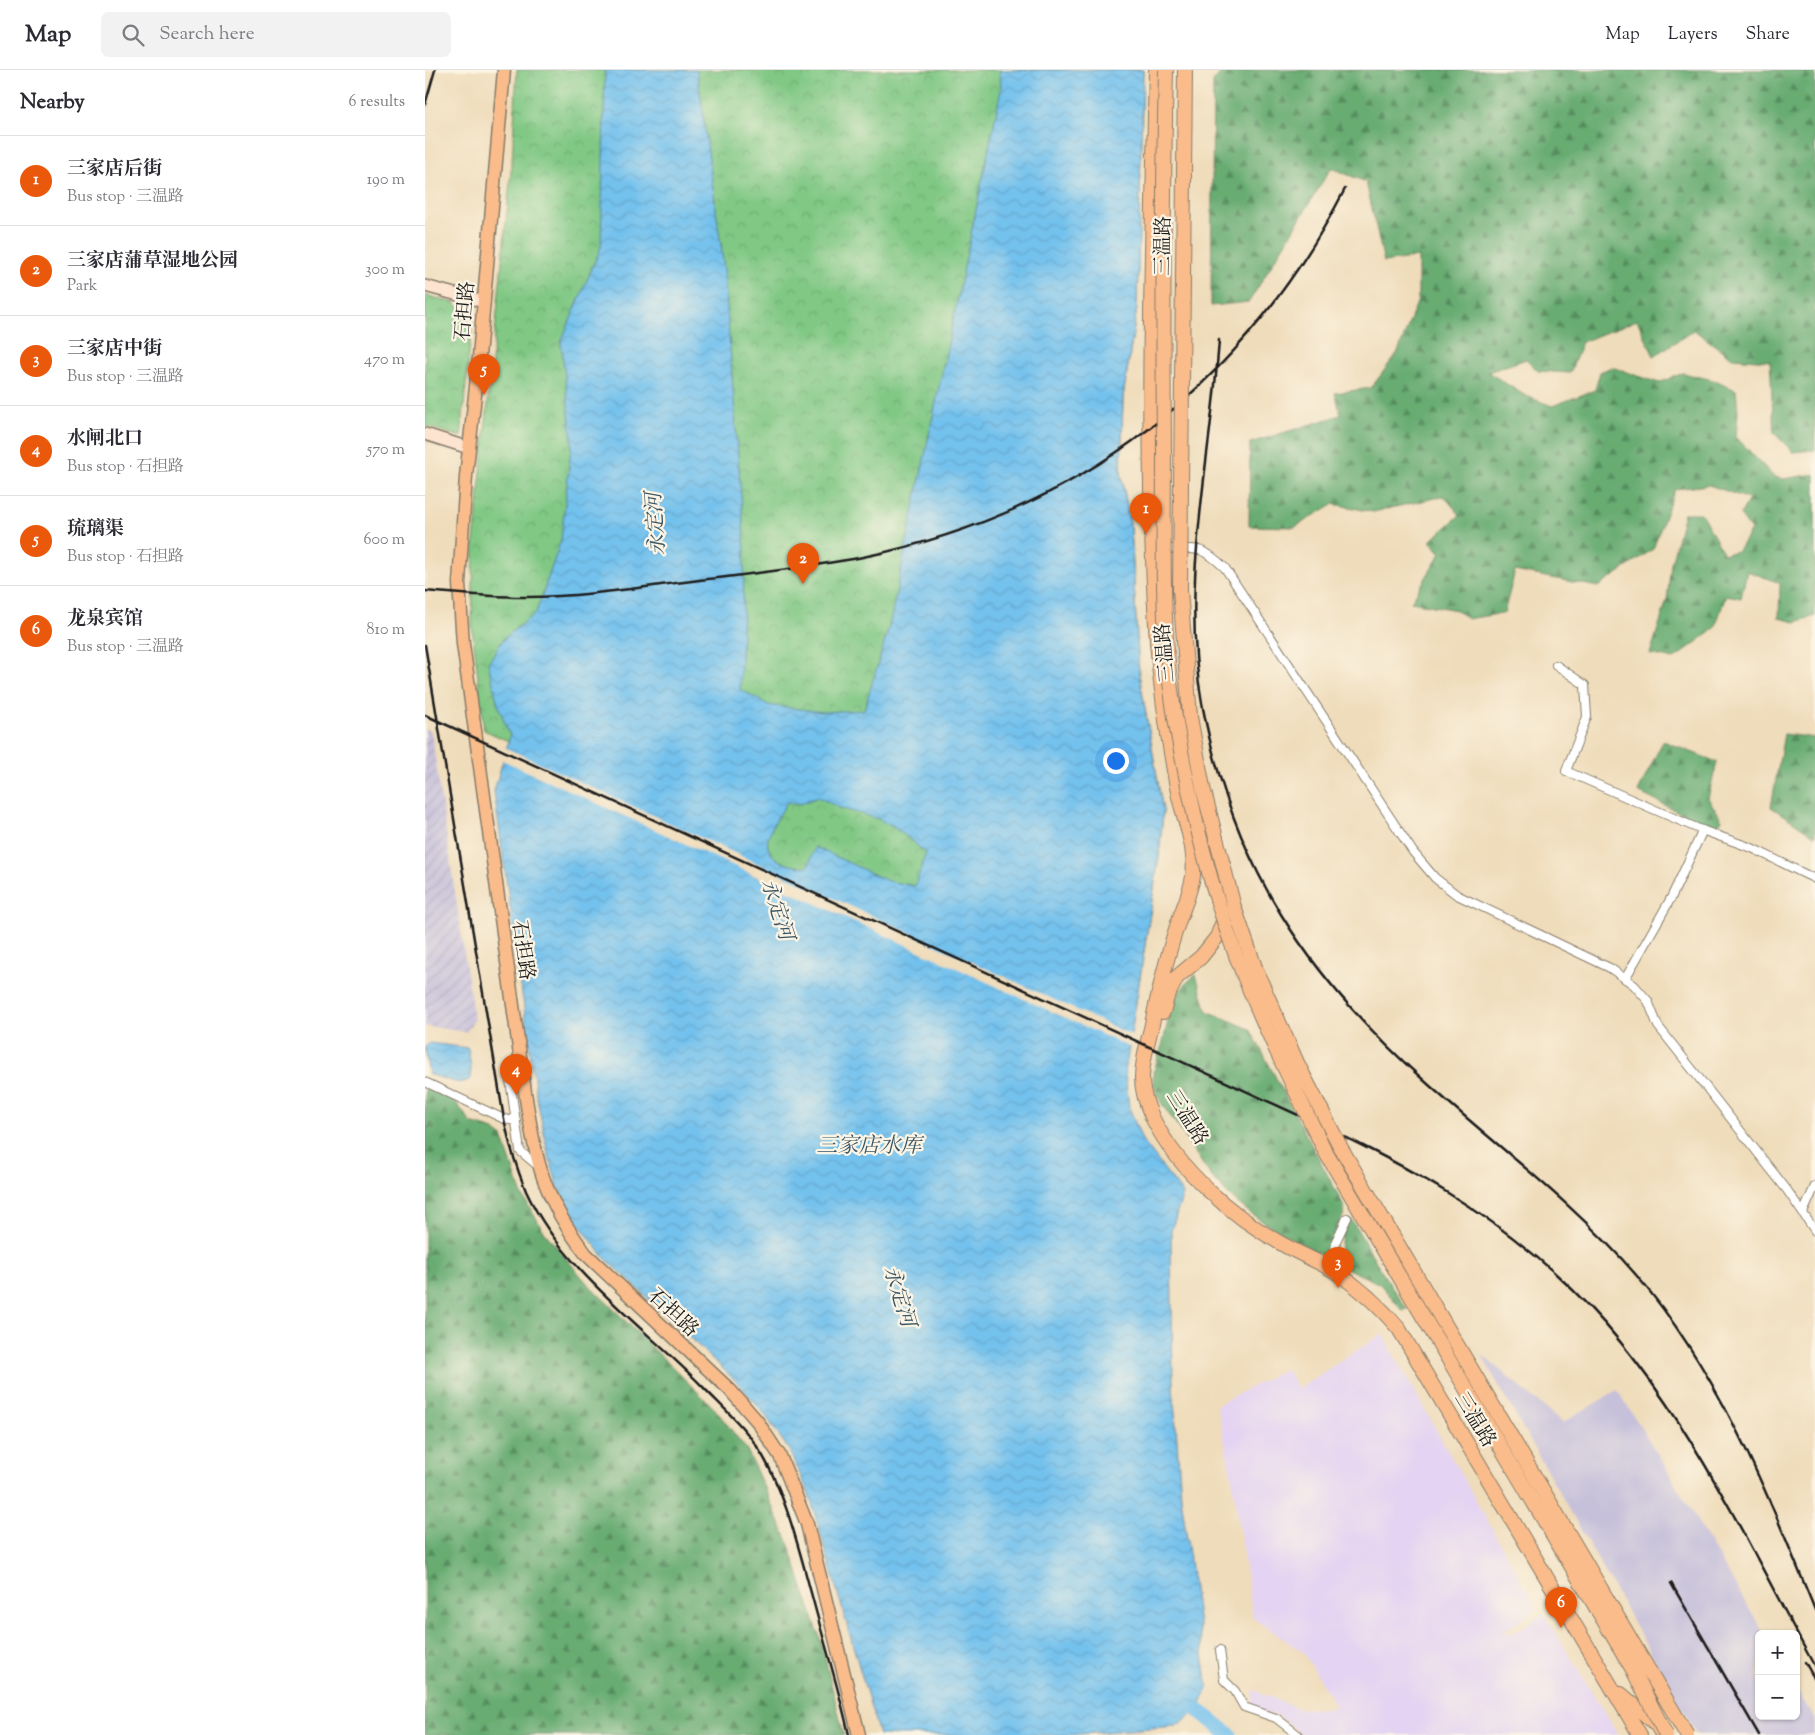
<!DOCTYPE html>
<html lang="en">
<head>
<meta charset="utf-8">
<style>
	:root { --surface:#fff; --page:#f2f2f3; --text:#2b2b33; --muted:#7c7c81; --line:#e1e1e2; --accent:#ea580c }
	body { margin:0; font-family:"Sorts Mill Goudy","Noto Serif SC",serif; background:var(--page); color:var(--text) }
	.controls { position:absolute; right:15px; bottom:15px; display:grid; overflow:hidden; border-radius:8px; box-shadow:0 1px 4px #0004 }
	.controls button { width:45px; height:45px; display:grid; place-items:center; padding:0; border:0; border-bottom:1px solid var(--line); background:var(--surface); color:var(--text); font:25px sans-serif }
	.you { position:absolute; left:690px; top:690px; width:18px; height:18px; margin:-12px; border:4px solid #fff; border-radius:50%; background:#1a73e8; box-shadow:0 0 0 8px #1a73e833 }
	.badge { display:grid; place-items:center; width:32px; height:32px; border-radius:50%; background:var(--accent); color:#fff; font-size:16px; font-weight:700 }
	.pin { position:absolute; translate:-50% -41px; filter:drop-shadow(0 1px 2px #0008) }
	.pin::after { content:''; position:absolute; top:26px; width:18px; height:15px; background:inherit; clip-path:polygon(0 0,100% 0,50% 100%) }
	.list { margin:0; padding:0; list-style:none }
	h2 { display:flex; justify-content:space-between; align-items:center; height:65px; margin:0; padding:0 20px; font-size:21px }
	h2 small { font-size:16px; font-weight:400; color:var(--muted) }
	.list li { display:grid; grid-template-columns:32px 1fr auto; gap:15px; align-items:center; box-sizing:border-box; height:90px; padding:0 20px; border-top:1px solid var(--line) }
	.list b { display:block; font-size:19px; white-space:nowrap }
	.list p { margin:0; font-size:16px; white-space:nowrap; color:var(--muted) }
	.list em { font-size:16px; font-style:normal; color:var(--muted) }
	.icon { flex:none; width:28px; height:28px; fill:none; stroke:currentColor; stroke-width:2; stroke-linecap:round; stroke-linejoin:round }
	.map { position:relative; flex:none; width:1390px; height:1665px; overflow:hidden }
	header { display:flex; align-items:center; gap:30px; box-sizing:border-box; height:70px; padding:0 25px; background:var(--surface); border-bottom:1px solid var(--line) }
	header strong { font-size:24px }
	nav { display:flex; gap:28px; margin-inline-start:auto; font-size:18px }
	.search { width:350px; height:45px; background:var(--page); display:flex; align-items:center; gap:12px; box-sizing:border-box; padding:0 18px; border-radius:8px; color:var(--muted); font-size:19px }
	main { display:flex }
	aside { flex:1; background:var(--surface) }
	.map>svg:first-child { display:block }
</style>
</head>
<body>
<header>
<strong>Map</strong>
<div class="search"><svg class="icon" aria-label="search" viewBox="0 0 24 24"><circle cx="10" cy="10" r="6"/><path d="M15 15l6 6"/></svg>Search here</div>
<nav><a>Map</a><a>Layers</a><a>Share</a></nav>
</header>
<main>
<aside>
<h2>Nearby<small>6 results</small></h2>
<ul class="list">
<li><span class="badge">1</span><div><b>三家店后街</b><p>Bus stop · 三温路</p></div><em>190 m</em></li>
<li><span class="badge">2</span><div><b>三家店蒲草湿地公园</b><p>Park</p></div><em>300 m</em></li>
<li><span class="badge">3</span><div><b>三家店中街</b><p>Bus stop · 三温路</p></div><em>470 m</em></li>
<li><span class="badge">4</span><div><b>水闸北口</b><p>Bus stop · 石担路</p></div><em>570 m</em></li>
<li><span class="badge">5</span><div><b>琉璃渠</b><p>Bus stop · 石担路</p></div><em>600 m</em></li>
<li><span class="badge">6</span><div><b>龙泉宾馆</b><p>Bus stop · 三温路</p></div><em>810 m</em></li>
</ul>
</aside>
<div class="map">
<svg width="1390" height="1665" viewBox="0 0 1390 1665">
	<defs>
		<pattern id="industrial-furrows" width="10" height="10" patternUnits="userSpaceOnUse" patternTransform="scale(1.25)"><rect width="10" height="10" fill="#c6c0da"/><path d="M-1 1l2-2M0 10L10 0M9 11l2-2" fill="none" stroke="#aaa4ba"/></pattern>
		<pattern id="forest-firs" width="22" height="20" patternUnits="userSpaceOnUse" patternTransform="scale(1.25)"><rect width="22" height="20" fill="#68ac72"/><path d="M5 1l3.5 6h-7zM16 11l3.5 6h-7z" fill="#558b5d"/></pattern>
		<pattern id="park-crowns" width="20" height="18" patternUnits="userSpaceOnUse" patternTransform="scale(1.25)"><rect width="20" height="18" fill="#80c884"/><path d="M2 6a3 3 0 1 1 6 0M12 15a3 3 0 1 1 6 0" fill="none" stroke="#6eab71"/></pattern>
		<pattern id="water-waves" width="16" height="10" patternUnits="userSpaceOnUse" patternTransform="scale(1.25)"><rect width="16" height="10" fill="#73c1ed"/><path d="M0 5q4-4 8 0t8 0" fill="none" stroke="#63a5cb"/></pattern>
	</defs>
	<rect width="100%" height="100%" fill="#fcf5e5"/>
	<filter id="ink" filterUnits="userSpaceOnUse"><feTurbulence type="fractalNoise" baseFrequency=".02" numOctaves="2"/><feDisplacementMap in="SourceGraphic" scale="10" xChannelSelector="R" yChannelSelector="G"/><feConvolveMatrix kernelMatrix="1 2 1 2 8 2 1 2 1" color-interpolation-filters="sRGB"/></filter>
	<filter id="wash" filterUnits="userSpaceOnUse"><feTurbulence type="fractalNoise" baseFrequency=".0096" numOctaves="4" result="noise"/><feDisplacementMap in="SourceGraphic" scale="20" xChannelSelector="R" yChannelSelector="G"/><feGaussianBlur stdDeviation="1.12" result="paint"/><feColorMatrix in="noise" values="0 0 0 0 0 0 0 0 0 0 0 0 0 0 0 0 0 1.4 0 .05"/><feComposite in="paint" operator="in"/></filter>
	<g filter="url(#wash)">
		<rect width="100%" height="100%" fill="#efdcba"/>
		<path fill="#e4d3f2" d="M957,1264L1112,1539L1080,1560L1084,1565L1119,1544L1193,1665H877L856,1647L826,1639L828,1620L874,1639L911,1638L879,1583L828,1548L807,1410L792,1335L861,1299L873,1319Z"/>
		<path fill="url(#industrial-furrows)" d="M0,659L6,661L49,950L41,962L0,956Z"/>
		<path fill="#c6c0da" d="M1056,1284L1138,1353L1192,1320L1234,1386L1339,1564H1334V1646H1371V1618L1390,1650V1665H1272Z"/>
		<path fill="url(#forest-firs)" stroke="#426447" d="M798,0H1390V380L1368,382L1349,363L1345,291L1307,288L1269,260L1229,286L1212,250L1157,272L1145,303L1113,301L1101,289L1063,302L1099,325L1127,336L1170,320L1175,302L1187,297L1234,313L1258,303L1288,310L1311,320L1313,342L1311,367L1349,407L1358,409L1390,404V546L1370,552L1354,548L1355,513L1322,501L1316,528L1301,525L1290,558L1249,589L1225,584L1242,530L1246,494L1259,443H1276L1299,484L1313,481L1326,460L1315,445L1324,429L1284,415L1250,419L1228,479L1173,517L1090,501L1079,543L1042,549L1032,540L986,532L1016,483L1005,471L1035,445L1019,426L948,442L908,434L870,457L824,456L825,373L916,345L910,323L946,318L973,282L993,230V187L959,192L941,112L906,98L824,232L786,236L788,12Z
			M1359,664L1390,668V766L1346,737Z
			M1238,671L1292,692L1283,728L1297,750L1290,760L1213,722Z
			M771,905L782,941L825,959L919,1136V1144L906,1169L903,1188C866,1168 825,1149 796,1117C781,1102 770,1082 758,1064C749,1050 735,1035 730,1019C724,1002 737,981 740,964C746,938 748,922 771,905Z
			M0,1018L27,1027L46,1053L69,1060L77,1066L96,1123L120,1163L161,1212L290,1339L322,1380L362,1469L395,1568L419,1665H0Z
			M926,1149L960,1207L982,1239L978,1241L955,1214L913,1194L917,1166Z"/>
		<path fill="url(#park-crowns)" stroke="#4e7250" d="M92,0H718L712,238L698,327L696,404L706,458L714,604L738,741L734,786L707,957L59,660L47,556L49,472L87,92Z
			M0,225L30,233L47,253L36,367L0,356Z"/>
		<path fill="url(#water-waves)" stroke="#486e84" fill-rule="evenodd" d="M180,0H272L299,198L320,479L315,619L343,635L398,642L439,640L464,557L576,20L575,0H718L712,238L698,327L696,404L706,458L714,604L738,741L734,786L700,1003L704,1037L717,1070L758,1124L746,1161L748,1315L756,1427L783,1619L773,1640L751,1656L643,1665H454L384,1424L364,1380L338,1342L312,1312L180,1188L153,1153L134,1120L123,1083L111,1024L69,721L85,666L73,635L63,593L79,568L111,543L136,470L147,369L136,272L176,177ZM393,727L415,738L454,749L476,762L501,783L490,816L463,811L390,777L383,796C367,799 338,789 343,768C346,756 356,743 362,732L375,734Z
			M4,973L43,978L46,998L45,1009C34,1018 17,1006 4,1005L0,977Z"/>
		<path fill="#efdcba" d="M79,677L708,966L706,978L75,689Z"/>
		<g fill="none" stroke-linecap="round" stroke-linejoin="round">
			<path stroke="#73c1ed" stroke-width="15" d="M773,1640L805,1665"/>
		</g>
	</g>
	<g filter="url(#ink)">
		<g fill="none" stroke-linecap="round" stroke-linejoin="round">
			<g stroke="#867c6b" stroke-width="10">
				<path id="street" d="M737,479C771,479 775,474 800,498L988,782L1010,808L1032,825L1185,898L1209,915L1223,931L1233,956L1248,975L1362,1120L1390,1161
					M1131,595L1160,615L1162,647L1141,701L1274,759L1327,778L1390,809
					M1200,909L1246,828L1278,760
					M97,999L85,1010L95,1081L113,1096
					M0,1012L79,1049L91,1051
					M1378,1143L1390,1116
					M908,1200L911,1171L922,1148
					M795,1580L799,1610L810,1621L819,1637L851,1648L873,1665"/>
			</g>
			<g stroke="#867c6b" stroke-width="14">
				<path id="secondary" d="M0,216L59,232
					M0,364L44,378"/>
			</g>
			<g stroke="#867c6b" stroke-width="15">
				<path id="primary" d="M79,0L53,298L41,406L34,513L38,574L100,1022C110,1090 118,1128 161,1184L305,1320L332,1351L355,1386L382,1454L434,1665"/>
			</g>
			<g stroke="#867c6b" stroke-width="16">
				<path id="highway" d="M731,0C727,191 720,381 732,572C736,621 743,669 752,717C757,746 772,776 768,806C766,821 758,838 753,853C742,886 734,920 727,954C723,972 717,990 717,1009C717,1023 722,1036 728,1049C754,1101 807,1146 857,1174C873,1183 890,1190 906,1199C933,1216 954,1235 974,1259L1215,1665
					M738,942L742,927L752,907L776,887L792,867L802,841L801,817
					M1196,1624L1231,1654L1236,1662"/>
			</g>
			<use href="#street" stroke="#fff" stroke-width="8"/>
			<use href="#secondary" stroke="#fde4d1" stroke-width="11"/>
			<use href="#primary" stroke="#fabc8b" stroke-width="12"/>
			<use href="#highway" stroke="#fabc8b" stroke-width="14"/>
			<path stroke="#1c1c1c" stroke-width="2.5" d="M0,35L10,0
				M794,270C786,389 755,513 777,633C807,795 882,907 1004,1015C1074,1078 1151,1135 1212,1206C1295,1303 1342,1423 1390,1540
				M0,521C34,524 68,527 102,527C162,527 223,516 283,509C335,503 387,497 438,487C656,442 818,316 920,119
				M0,575L79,1049C84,1073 91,1097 101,1121C138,1201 217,1255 277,1316C295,1335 316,1353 331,1375C360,1418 374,1480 388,1530C400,1575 414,1620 424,1665
				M0,645L897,1056C982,1096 1063,1141 1132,1205C1249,1311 1316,1462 1390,1597
				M1246,1513L1334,1665
				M1380,1592L1390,1610"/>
			<g stroke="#867c6b" stroke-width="16" stroke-linecap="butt">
				<path id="highway-bridge" d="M741,0C738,127 738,253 739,380C739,470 735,563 751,653C766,740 787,829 821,911C845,970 873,1026 901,1083L1207,1598L1241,1665
					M760,0L755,520L765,647L778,718L809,837L832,903L874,997L916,1078L1262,1665"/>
			</g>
			<use href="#highway-bridge" stroke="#fabc8b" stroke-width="14"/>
		</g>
	</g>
	<g text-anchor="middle" stroke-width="4.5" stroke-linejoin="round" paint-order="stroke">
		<g font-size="20" fill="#1c1c1c" stroke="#fcf5e5">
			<text transform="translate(737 176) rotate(-89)" y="7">三温路</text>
			<text transform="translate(39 241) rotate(-85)" y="7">石担路</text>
			<text transform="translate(739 583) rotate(-95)" y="7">三温路</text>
			<text transform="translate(99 880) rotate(82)" y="7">石担路</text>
			<text transform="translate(763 1047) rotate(58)" y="7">三温路</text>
			<text transform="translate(249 1242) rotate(43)" y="7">石担路</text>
			<text transform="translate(1051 1349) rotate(59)" y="7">三温路</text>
		</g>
		<g font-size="21" font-style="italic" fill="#3a5665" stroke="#fcf5e5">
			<text transform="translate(230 454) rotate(-94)" y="7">永定河</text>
			<text transform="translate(353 839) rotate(72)" y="7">永定河</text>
			<text x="444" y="1082">三家店水库</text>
			<text transform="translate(475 1226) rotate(73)" y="7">永定河</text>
		</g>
	</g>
</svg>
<div class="controls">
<button>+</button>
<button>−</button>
</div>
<div class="you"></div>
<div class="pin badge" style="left:721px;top:464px">1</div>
<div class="pin badge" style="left:378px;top:514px">2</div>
<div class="pin badge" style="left:913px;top:1218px">3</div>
<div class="pin badge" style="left:91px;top:1025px">4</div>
<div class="pin badge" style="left:59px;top:325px">5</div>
<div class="pin badge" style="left:1136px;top:1558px">6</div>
</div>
</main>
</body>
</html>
